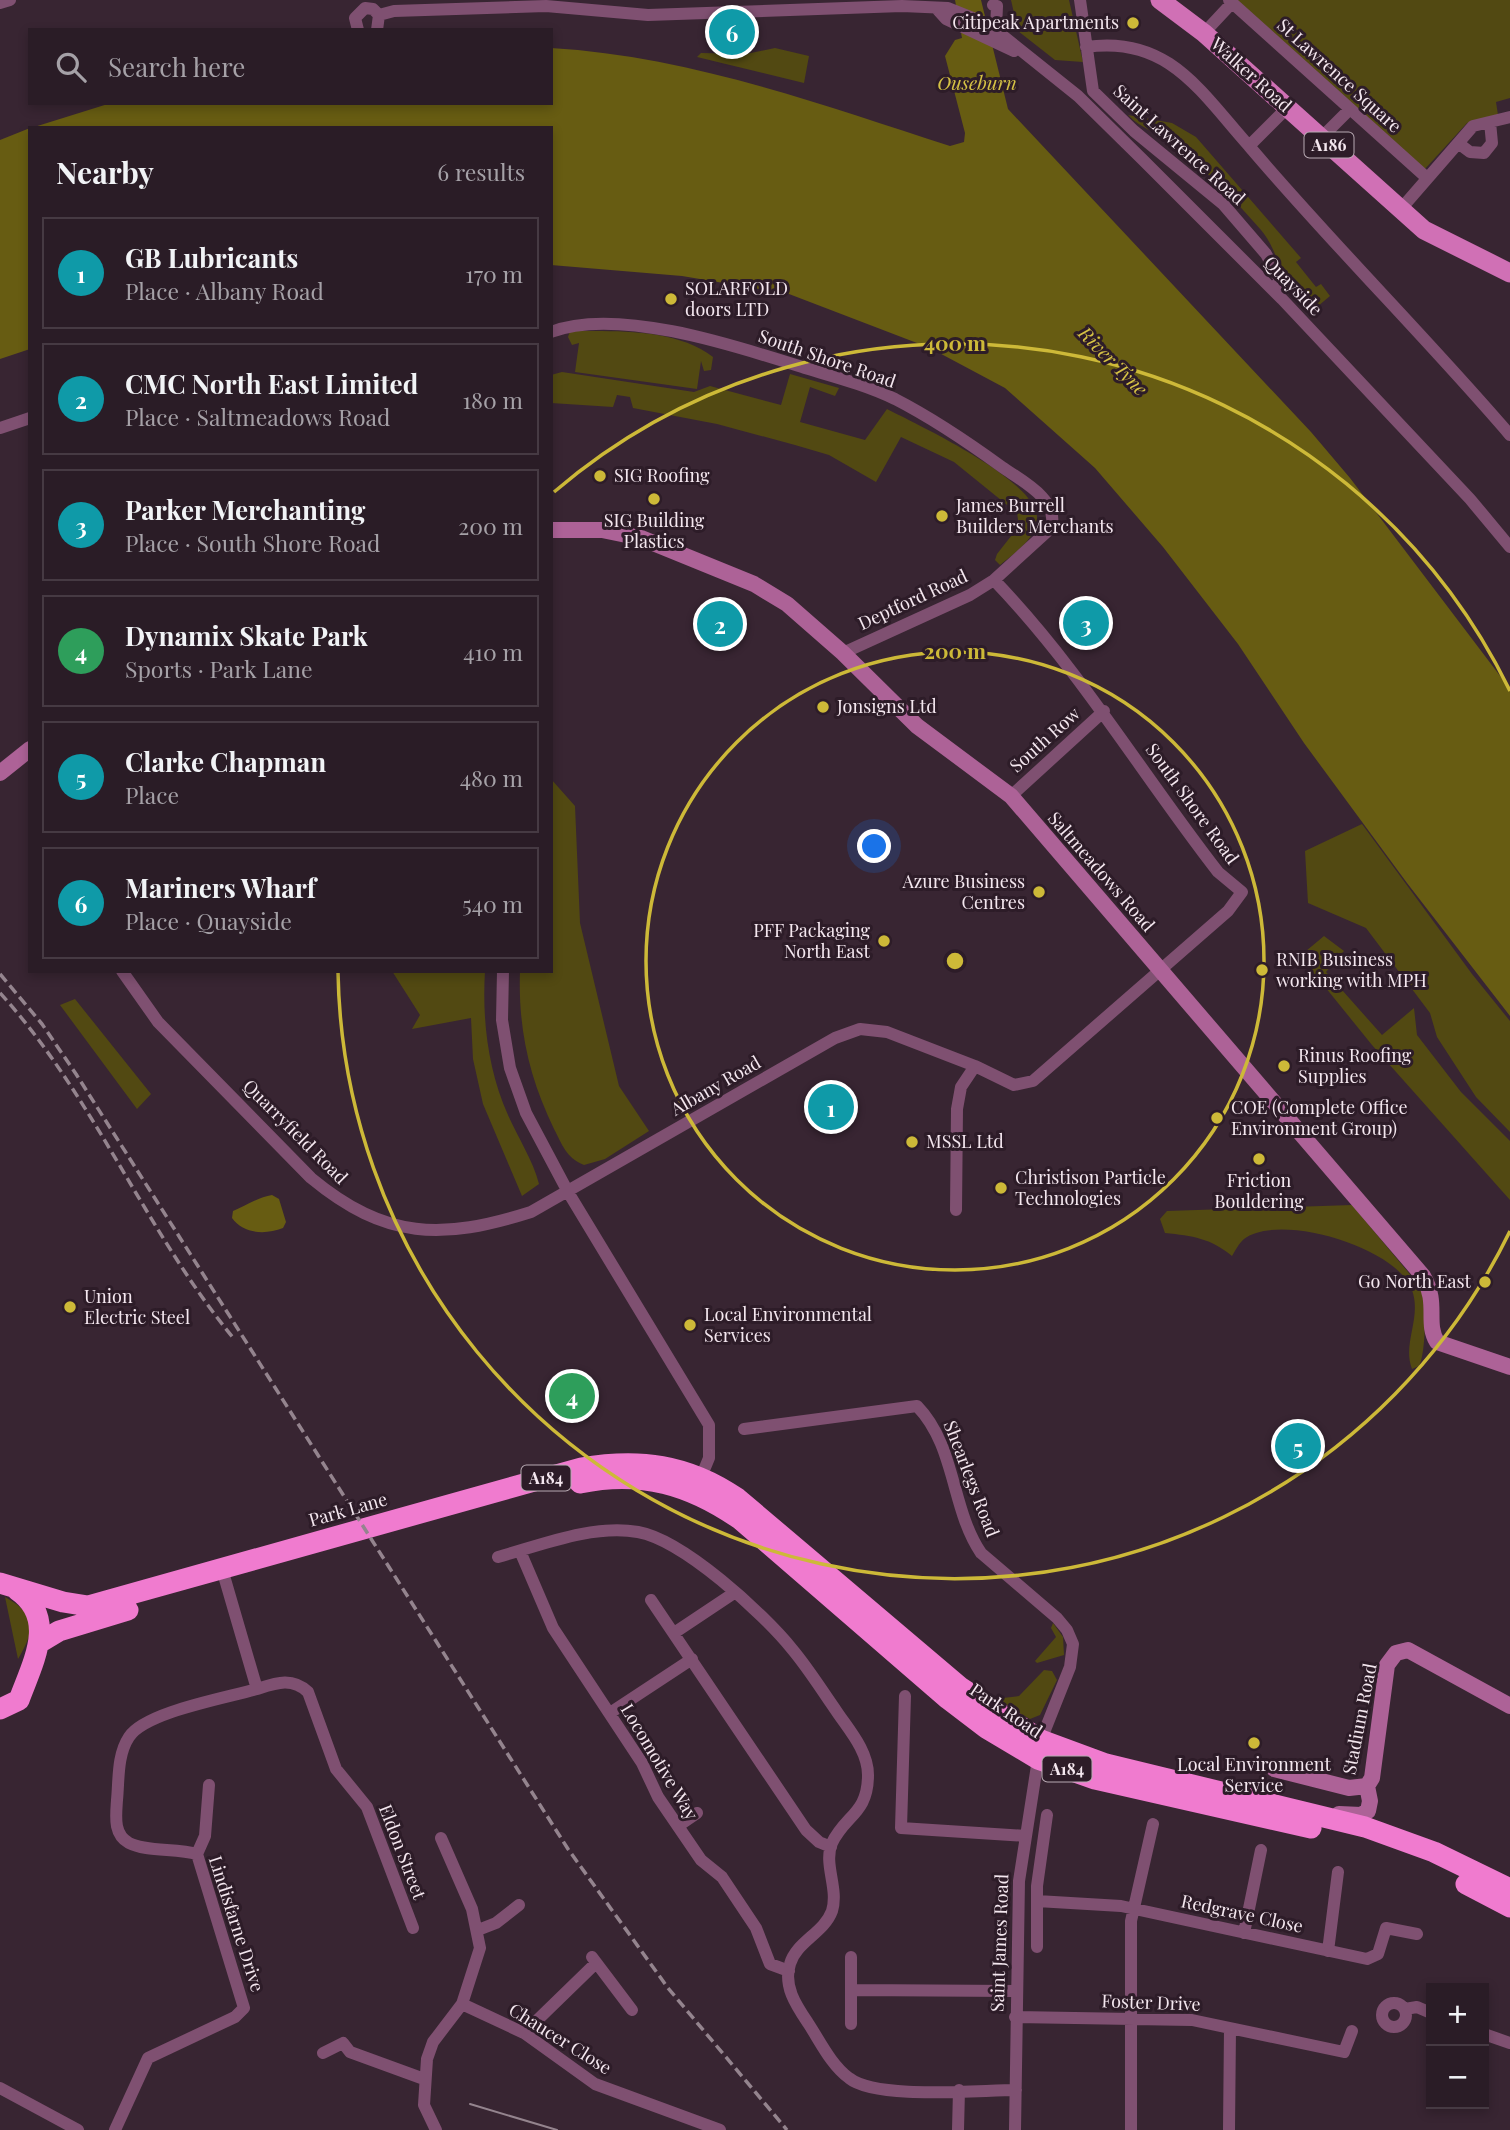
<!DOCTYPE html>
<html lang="en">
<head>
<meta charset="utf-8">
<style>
	:root { --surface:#2a1c26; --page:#32252e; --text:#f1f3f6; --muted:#a5a1a7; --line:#463a43; --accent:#cdb938 }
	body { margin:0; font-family:"Playfair Display",serif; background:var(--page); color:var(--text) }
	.controls { position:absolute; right:21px; bottom:21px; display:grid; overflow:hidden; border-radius:0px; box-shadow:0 4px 10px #0003 }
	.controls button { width:63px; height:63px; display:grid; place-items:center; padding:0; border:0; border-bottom:2px solid var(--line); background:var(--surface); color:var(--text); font:35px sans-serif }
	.you { position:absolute; left:875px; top:847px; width:24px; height:24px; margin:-18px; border:5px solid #fff; border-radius:50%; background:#1a73e8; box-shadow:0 0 0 10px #1a73e833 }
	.badge { display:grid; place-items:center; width:46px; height:46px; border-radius:50%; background:var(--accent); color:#fff; font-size:23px; font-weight:700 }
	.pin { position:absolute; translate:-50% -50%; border:4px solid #fff; box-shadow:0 2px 7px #0006 }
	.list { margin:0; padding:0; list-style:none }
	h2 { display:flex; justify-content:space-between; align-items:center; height:91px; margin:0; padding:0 28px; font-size:30px }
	h2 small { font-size:23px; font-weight:400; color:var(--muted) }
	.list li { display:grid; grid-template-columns:46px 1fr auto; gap:21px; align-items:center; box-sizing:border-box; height:112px; margin:0 14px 14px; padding:0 14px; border:2px solid var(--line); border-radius:0px }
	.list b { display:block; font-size:26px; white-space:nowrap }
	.list p { margin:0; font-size:23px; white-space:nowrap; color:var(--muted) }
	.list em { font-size:23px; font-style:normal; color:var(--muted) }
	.icon { flex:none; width:38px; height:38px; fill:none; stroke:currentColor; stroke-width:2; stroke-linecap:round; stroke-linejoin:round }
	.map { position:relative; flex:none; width:1510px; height:2130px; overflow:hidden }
	.search { position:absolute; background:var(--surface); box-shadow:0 4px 10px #0003; left:28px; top:28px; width:525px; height:77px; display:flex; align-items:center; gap:18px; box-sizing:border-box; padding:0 24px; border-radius:0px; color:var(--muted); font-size:26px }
	.panel { position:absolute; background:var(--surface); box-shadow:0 4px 10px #0003; left:28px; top:126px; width:525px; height:847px; border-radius:0px }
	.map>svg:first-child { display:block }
</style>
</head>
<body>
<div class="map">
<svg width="1510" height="2130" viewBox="0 0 1510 2130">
	<rect width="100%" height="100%" fill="#382532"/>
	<path fill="#524912" d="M1011,0H1069L1083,62L1055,60L1018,31Z
		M1237,0H1510V98L1496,102L1498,115L1467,123L1424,170Z
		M775,48L809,56L804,83L697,57L701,53L746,54Z
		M1128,115L1172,123L1196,137L1301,258L1296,262L1316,287L1321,284L1330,296L1311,312C1304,303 1293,293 1287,283C1278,265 1275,247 1261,230C1234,199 1205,169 1172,143C1157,132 1141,129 1128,115Z
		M570,331C615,331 676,328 713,357L711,370L704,371L701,361L697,389L575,372L579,343L572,345L568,337Z
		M562,372L694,392L710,386L781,405L790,374L839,388L835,396L810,387L800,422L865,440L887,409C918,425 1041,482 1037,520C1035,540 1014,553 1000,565L995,560L997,554L1019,526L1017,513L954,462L901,437L876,482L829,455L795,445L717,424L633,408L630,397L617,395L613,407L551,403V375Z
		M551,779L575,806L580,923L619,1086L649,1131L605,1159L584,1165C566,1158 562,1144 554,1129C529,1077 518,1029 520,971H551Z
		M1362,824L1472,974L1510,1021V1132L1476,1097L1437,1037L1430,1013L1366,928L1308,903L1305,851Z
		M1324,936L1344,951L1326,972L1382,1035L1414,1008L1417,1035L1461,1092L1510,1141V1200L1372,1045L1300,956Z
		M392,971H485C482,1020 488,1070 508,1115C518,1138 533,1160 539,1184L522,1196L483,1104L473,1059L471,1018L412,1029L420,1015Z
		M75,999L151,1094L137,1109L60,1005Z
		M1352,1205L1423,1290C1426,1305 1426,1354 1419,1366L1412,1369C1402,1343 1422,1318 1412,1290C1397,1247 1279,1212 1244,1239C1239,1243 1235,1251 1232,1256C1210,1238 1193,1236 1165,1233L1160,1219L1167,1211Z
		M5,1597C37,1615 36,1628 18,1659Z
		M1053,1623L1063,1637L1064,1655L1037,1663L1035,1661L1056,1637L1051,1628Z
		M1044,1670L1052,1671L1057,1680L1040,1715L1030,1719L1001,1703L1003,1698L1019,1696Z"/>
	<path fill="#675c12" d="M955,0H981L1008,109L1311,432L1350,478L1510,689V1016L1407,883L1304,743L1238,644L1163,547L1095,468L1005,388L930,348L789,294L682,276L551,265V128H31L111,103H551V48C688,56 820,104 950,146L964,142L965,133L945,56L955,40L962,38Z
		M30,128V349L0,359V140Z
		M272,1195L279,1199L286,1222L283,1228C265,1235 244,1234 232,1218L233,1211C245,1206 259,1197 272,1195Z"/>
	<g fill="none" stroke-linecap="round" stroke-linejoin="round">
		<path stroke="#7f5071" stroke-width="12" d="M1080,0L1093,91L1134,131L1223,204L1266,254L1280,280L1273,290
			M1229,0L1427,178
			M0,3L10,0
			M993,5L997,6L996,29
			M937,9L946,19L1014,51
			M379,15L394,11L546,6L648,15L902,6L948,8L988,24L1078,96L1142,159L1282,299L1470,499L1510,547
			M358,30L355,18L365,8L373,9L379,15L377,30
			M1204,33L1232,3
			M1086,47C1168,35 1200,91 1249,146
			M1287,108L1249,146C1333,245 1426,337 1510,435
			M1321,138L1349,110
			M1458,143L1470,152L1484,153L1492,143L1490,122
			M1400,210L1473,126L1510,117
			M551,332C617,306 739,347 805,368C835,377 866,385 895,399C932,418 969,443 1002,467C1022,481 1060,500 1051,528L994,580L970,595L843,653
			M0,428L30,418
			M1011,796L1104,711
			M122,971L158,1022L311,1178C386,1240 442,1240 531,1212L835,1038L860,1029L887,1032L975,1066L1014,1085L1033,1081L1228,911L1242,892L1218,872C1141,773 1082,672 994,580
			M503,971L502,1020L510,1068L526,1113L568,1192L709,1425V1458L699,1482
			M956,1210L957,1109L961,1087L975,1066
			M744,1429L917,1406C956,1446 951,1509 981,1553L1057,1618L1067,1630L1073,1644L1070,1667L1041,1740L1019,1881L1015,2130
			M520,1551L553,1628L642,1763L658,1797L701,1860L722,1877L756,1928L770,1964L789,1971
			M498,1557C541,1545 593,1524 638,1532C683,1540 763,1613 792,1649C808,1668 821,1689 835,1709C848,1729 868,1750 868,1775C868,1814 845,1815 832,1843C823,1864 839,1888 832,1911C824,1933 796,1942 790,1964C783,1986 796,2005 808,2023C820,2041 831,2065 849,2078C876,2100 978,2090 1016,2090
			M651,1600L806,1830L819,1842L831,1847
			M674,1633L734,1593
			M257,1689C276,1683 292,1677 308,1692L336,1769L367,1807L413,1928
			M905,1696L901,1828L1026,1836
			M610,1713L692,1659
			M678,1826L697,1813
			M197,1854L205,1836L209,1785
			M1037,1901L1121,1906L1367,1959L1378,1954L1386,1928L1417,1934
			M478,1930L496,1923L519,1905
			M1244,1933L1261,1850
			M1037,1947V1886L1047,1815
			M1328,1951L1338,1872
			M592,1957L632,2010
			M851,1990L1015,1991
			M1382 2015a12 12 0 1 1 24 0a12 12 0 1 1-24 0Z
			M462,2004L524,2033L595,2084L720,2130
			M1405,2009L1417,2007L1431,2013
			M1015,2017L1192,2020L1344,2052L1352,2031
			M851,2024V1957
			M524,2033L596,1963
			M1484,2034L1510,2043
			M323,2053L343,2043L350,2052L424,2079
			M0,2088L78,2130
			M115,2130L148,2058L235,2017L244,2008L197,1854C177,1848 146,1852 129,1843C113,1834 116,1816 117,1800C119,1780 117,1755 129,1737C145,1712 226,1698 257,1689L222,1569
			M436,2130L424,2105L427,2059L433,2042L462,2004L480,1948L472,1909L441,1838
			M958,2130L959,2090
			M1131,2130V1921L1153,1824
			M1229,2130L1230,2028"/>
		<path stroke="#ad6297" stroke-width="16" d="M551,530H602L641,538L754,584L787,604L843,653L917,726L1011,796L1423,1276C1439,1304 1425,1322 1437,1342L1510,1367
			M0,773L30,749
			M1274,1769L1349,1788L1367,1786L1372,1778L1387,1665L1396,1653L1408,1650L1510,1706
			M1339,1814L1361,1815L1368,1811L1370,1801L1367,1786"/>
		<path stroke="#d070b5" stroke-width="19" d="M1160,0L1204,33L1424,230L1510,273"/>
		<path stroke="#f07bcf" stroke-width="21" d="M580,1483C641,1470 691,1485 741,1520L948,1699L986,1728L1038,1759L1095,1779L1311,1828
			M0,1583L63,1602L88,1606L581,1468C639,1458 687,1464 737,1498L960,1687L1041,1740L1106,1764L1365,1827L1434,1852L1510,1889
			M39,1643L59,1631L128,1610
			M0,1709L19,1700C33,1662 58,1618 17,1590
			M1466,1884L1510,1907"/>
		<path stroke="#94848e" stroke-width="2" d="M470,2104L557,2130"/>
		<path stroke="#94848e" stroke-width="3.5" stroke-dasharray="10 5" stroke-linecap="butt" d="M0,974L42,1024L76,1074L568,1849L668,1988L787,2130
			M0,993C94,1096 146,1233 235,1340"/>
	</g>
	<g fill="none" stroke="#cdb938" stroke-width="3.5">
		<circle cx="955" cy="961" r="309"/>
		<path d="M1510 1231A617 617 0 0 1 338 972M554 492A617 617 0 0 1 1510 691"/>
	</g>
	<g fill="#cdb938" stroke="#2d1c28" stroke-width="2.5">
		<circle cx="1133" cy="23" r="7"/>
		<circle cx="671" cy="299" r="7"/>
		<circle cx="600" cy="476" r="7"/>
		<circle cx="654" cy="499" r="7"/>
		<circle cx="942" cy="516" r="7"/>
		<circle cx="823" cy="707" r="7"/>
		<circle cx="1039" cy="892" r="7"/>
		<circle cx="884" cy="941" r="7"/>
		<circle cx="1262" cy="970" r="7"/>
		<circle cx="1284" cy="1066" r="7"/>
		<circle cx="1217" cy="1118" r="7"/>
		<circle cx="912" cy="1142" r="7"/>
		<circle cx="1259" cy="1159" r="7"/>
		<circle cx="1001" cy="1188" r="7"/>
		<circle cx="1485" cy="1282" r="7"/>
		<circle cx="70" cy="1307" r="7"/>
		<circle cx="690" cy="1325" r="7"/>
		<circle cx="1254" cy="1743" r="7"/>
	</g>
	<g text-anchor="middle" stroke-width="6" stroke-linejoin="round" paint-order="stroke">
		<g fill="#2d1c28" stroke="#b8aab3" stroke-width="2">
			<rect x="1304.5" y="132.5" width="49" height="25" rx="5"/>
			<rect x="521.5" y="1465.5" width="49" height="25" rx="5"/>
			<rect x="1042.5" y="1756.5" width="49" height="25" rx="5"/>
		</g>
		<g font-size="16" font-weight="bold" fill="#f4e7ef">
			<text x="1329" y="151">A186</text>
			<text x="546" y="1484">A184</text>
			<text x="1067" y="1775">A184</text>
		</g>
		<g font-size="18" fill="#f4e7ef" stroke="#2d1c28" text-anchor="start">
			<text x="1119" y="29" text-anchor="end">Citipeak Apartments</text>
			<text x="685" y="295">SOLARFOLD<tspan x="685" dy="21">doors LTD</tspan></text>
			<text x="614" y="482">SIG Roofing</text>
			<text x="956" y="512">James Burrell<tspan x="956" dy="21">Builders Merchants</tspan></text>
			<text x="654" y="527" text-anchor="middle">SIG Building<tspan x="654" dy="21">Plastics</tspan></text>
			<text x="837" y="713">Jonsigns Ltd</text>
			<text x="1025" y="888" text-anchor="end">Azure Business<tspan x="1025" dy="21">Centres</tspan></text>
			<text x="870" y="937" text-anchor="end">PFF Packaging<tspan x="870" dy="21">North East</tspan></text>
			<text x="1276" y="966">RNIB Business<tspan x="1276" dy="21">working with MPH</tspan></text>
			<text x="1298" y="1062">Rinus Roofing<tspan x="1298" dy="21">Supplies</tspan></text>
			<text x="1231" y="1114">COE (Complete Office<tspan x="1231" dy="21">Environment Group)</tspan></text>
			<text x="926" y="1148">MSSL Ltd</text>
			<text x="1015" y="1184">Christison Particle<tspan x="1015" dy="21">Technologies</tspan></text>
			<text x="1259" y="1187" text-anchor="middle">Friction<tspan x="1259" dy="21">Bouldering</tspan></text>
			<text x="1471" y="1288" text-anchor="end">Go North East</text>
			<text x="84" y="1303">Union<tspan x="84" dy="21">Electric Steel</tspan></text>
			<text x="704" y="1321">Local Environmental<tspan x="704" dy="21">Services</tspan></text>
			<text x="1254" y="1771" text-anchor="middle">Local Environment<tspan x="1254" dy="21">Service</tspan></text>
		</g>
		<g font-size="18" fill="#f4e7ef" stroke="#2d1c28">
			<text transform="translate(1251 75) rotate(42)" y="6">Walker Road</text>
			<text transform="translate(1339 76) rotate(42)" y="6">St Lawrence Square</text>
			<text transform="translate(1179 145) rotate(42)" y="6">Saint Lawrence Road</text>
			<text transform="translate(1293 286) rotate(46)" y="6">Quayside</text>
			<text transform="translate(827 359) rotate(19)" y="6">South Shore Road</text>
			<text transform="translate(913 600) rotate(-25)" y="6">Deptford Road</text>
			<text transform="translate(1045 740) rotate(-42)" y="6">South Row</text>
			<text transform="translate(1192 804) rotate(54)" y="6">South Shore Road</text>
			<text transform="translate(1101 872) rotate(49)" y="6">Saltmeadows Road</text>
			<text transform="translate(716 1086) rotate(-30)" y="6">Albany Road</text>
			<text transform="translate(295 1132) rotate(45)" y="6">Quarryfield Road</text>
			<text transform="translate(971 1479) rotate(69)" y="6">Shearlegs Road</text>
			<text transform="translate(348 1510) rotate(-16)" y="6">Park Lane</text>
			<text transform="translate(1006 1711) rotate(34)" y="6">Park Road</text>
			<text transform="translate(1360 1719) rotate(-79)" y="6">Stadium Road</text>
			<text transform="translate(659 1762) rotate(59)" y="6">Locomotive Way</text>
			<text transform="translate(402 1852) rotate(69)" y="6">Eldon Street</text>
			<text transform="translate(1242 1914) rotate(12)" y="6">Redgrave Close</text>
			<text transform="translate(236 1924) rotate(72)" y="6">Lindisfarne Drive</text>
			<text transform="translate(1000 1943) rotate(-88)" y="6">Saint James Road</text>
			<text transform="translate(1151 2003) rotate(2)" y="6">Foster Drive</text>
			<text transform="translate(560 2039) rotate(32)" y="6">Chaucer Close</text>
		</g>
		<g font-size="19" font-style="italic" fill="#d5c245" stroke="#2d1c28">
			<text x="977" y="90">Ouseburn</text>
			<text transform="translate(1113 361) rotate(45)" y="7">River Tyne</text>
		</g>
	</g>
	<circle cx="955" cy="961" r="10" fill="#cdb938" stroke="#2d1c28" stroke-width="3.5"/>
	<g font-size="21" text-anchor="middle" font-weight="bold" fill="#cdb938" stroke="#2d1c28" stroke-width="6" stroke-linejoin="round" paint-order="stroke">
		<text x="955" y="351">400 m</text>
		<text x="955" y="659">200 m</text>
	</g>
</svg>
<div class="controls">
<button>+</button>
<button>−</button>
</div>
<div class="you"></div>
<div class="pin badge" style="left:831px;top:1107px;background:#0f9aa8">1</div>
<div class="pin badge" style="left:720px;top:624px;background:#0f9aa8">2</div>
<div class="pin badge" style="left:1086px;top:623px;background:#0f9aa8">3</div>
<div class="pin badge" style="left:572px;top:1396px;background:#2e9e5b">4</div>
<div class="pin badge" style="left:1298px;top:1446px;background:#0f9aa8">5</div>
<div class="pin badge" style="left:732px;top:32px;background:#0f9aa8">6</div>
<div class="search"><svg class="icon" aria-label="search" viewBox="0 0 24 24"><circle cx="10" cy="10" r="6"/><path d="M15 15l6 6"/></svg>Search here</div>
<section class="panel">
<h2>Nearby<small>6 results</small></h2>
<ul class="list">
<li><span class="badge" style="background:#0f9aa8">1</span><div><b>GB Lubricants</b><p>Place · Albany Road</p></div><em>170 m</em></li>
<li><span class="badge" style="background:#0f9aa8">2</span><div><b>CMC North East Limited</b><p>Place · Saltmeadows Road</p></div><em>180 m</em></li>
<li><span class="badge" style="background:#0f9aa8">3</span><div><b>Parker Merchanting</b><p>Place · South Shore Road</p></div><em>200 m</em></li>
<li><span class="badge" style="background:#2e9e5b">4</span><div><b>Dynamix Skate Park</b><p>Sports · Park Lane</p></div><em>410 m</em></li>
<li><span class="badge" style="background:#0f9aa8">5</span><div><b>Clarke Chapman</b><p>Place</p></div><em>480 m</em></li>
<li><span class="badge" style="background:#0f9aa8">6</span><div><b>Mariners Wharf</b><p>Place · Quayside</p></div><em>540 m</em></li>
</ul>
</section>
</div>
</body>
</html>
